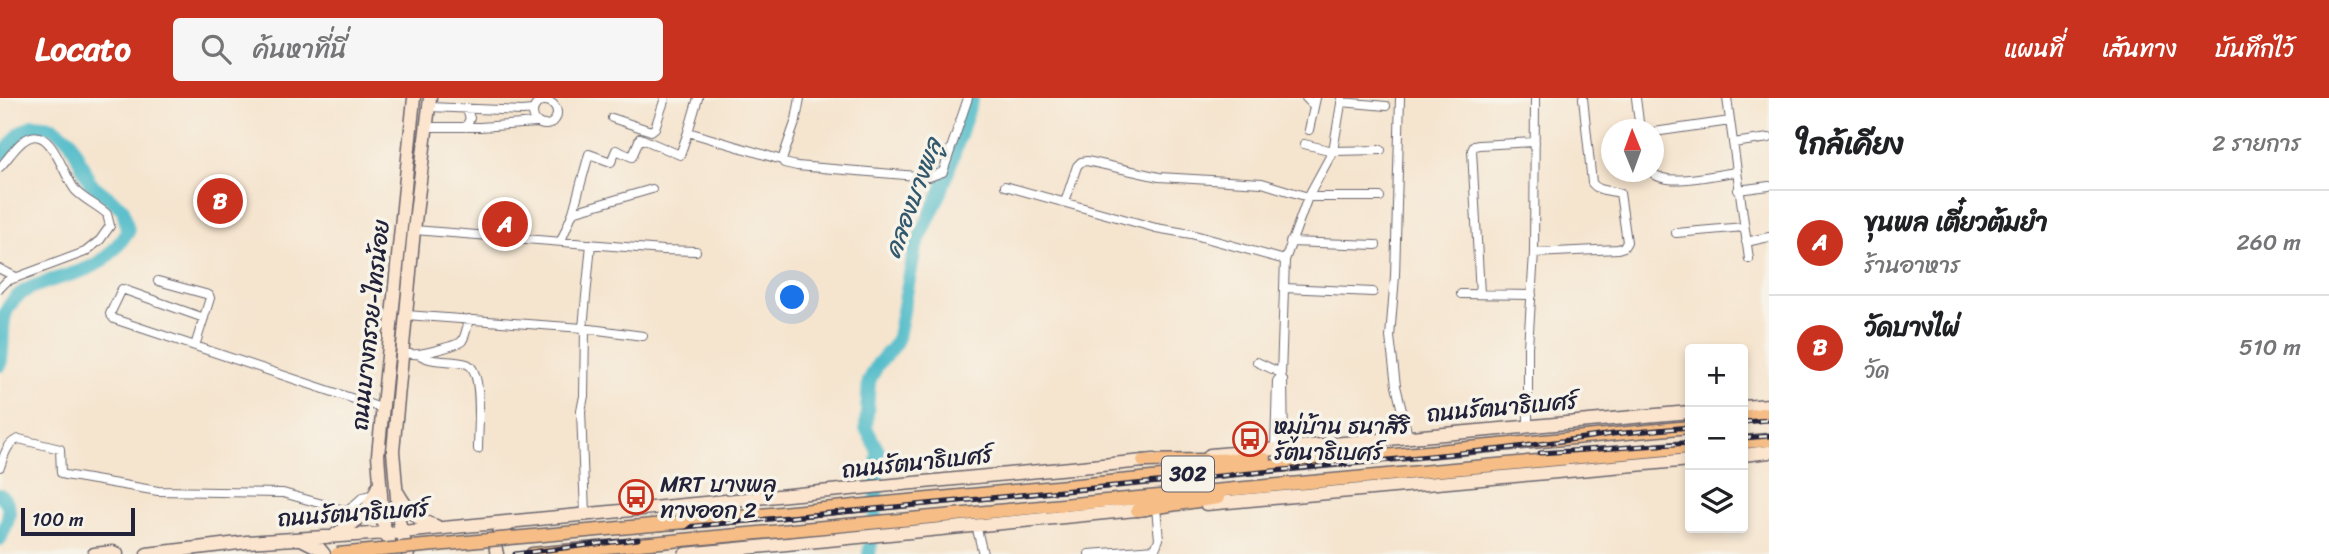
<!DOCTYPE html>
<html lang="th">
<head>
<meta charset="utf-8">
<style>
	:root { --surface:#fff; --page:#f6f6f6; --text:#202124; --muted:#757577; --line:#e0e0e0; --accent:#c8321e }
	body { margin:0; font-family:Sriracha,"Playpen Sans Thai",sans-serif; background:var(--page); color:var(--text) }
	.controls { position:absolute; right:21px; bottom:21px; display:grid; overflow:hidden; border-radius:7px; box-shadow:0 4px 10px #0003 }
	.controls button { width:63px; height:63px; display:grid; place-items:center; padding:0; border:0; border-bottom:2px solid var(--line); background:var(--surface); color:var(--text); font:35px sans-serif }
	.compass { position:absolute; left:1601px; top:21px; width:63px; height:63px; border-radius:50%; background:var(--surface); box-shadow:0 4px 10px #0003; rotate:359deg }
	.scale { position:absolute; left:21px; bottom:18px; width:114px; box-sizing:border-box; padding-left:7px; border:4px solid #22223b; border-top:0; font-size:19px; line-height:24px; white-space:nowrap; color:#22223b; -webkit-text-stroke:5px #f7f3e8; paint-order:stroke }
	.you { position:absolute; left:793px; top:200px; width:24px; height:24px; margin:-18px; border:5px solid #fff; border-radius:50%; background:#1a73e8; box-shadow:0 0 0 10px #1a73e833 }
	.badge { display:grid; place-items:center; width:46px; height:46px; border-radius:50%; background:var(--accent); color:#fff; font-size:23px; font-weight:700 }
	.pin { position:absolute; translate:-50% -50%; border:4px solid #fff; box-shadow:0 2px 7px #0006 }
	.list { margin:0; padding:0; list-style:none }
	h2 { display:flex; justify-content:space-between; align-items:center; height:91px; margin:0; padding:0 28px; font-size:30px }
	h2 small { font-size:23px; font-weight:400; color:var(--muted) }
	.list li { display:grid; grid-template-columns:46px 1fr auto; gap:21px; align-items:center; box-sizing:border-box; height:105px; padding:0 28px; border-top:2px solid var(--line) }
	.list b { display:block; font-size:26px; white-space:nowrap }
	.list p { margin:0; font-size:23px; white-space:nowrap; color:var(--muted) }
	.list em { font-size:23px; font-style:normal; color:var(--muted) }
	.icon { flex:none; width:38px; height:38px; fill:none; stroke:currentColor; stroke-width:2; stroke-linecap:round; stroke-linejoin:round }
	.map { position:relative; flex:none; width:1769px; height:456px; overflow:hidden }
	header { display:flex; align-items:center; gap:42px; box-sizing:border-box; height:98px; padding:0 35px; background:var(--accent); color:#fff }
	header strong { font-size:33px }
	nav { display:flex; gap:38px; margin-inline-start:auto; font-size:24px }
	.search { width:490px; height:63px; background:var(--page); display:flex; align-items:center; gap:18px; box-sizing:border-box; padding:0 24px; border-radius:7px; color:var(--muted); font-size:26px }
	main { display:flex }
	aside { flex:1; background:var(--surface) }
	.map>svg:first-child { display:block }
</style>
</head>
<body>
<header>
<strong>Locato</strong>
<div class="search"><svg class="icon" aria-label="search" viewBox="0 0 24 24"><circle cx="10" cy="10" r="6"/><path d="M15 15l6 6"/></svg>ค้นหาที่นี่</div>
<nav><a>แผนที่</a><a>เส้นทาง</a><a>บันทึกไว้</a></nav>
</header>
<main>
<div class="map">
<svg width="1769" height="456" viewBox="0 0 1769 456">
	<rect width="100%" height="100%" fill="#f7f3e8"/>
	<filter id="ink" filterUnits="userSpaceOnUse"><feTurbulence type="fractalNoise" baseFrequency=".0143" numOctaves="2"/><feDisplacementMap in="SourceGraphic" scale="14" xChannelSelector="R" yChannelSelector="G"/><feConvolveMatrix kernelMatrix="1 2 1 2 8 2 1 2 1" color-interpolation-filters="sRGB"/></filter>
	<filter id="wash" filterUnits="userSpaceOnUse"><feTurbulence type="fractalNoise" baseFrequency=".00686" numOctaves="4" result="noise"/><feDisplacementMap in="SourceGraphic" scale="28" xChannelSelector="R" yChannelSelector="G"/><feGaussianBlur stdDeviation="1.57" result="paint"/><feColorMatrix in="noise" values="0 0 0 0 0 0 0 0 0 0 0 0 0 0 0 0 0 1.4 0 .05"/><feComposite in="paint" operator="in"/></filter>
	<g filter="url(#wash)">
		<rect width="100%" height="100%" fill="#f5e4ce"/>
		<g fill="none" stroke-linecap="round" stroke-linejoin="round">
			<path stroke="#4fbbc9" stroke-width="14" d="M0,56L4,55L20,35L34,27L53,29L70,42L90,85L123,111L128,133C118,147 109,160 93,168C65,183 16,182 5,217C1,231 4,251 0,267
				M0,397C16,410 7,425 0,441
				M869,456L875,425L878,353L866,330L869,283L878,266L893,249L898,239L915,150L941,94L972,0"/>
		</g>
	</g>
	<g filter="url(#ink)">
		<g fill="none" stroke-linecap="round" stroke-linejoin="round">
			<g stroke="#6c666e" stroke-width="10">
				<path id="minor" d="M800,0L796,22L782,62L784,65L797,68L929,79L943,74L968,0
					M1306,0L1314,8
					M1400,0L1395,178L1390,239L1396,288L1408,338
					M1636,0L1640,32
					M1727,0L1749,161
					M533 15a12 12 0 1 1 24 0a12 12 0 1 1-24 0Z
					M1341,4L1386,8
					M429,9L522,13L532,12
					M612,20L651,33L655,30L665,0
					M427,29H480L537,25
					M466,29L470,20L466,10
					M1309,32L1316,0
					M688,34L698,0
					M1654,34L1730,23
					M1733,45L1769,40
					M1304,46L1333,53L1381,52
					M0,69C9,60 19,42 31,39C53,32 64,80 76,93C85,102 98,108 107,116L110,128L100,142L85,154L7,183L0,190
					M1652,74C1665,90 1716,76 1736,74
					M1005,88L1156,130L1191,136L1285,162
					M1738,92L1769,88
					M1065,104L1077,68L1081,64L1087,63L1159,79L1262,85L1308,99H1380
					M573,114L589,56L611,64L616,52L632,59L640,40L680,57L688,34L782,62
					M414,132L663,152L696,153
					M1676,135L1744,129
					M561,143L573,114L652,91
					M1290,144L1376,147
					M1746,144L1769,139
					M1534,155L1618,151L1624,149L1627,144L1620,95C1610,92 1599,94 1592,85L1583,0
					M0,171L16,179
					M158,183L209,197L210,200L195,248
					M1284,190L1373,194
					M1461,196L1532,197
					M1480,196L1472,52L1474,48L1479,47L1535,44
					M406,217L583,230L643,238
					M204,220L122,191L110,216L114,221L381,310
					M583,230L591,146
					M402,255C407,255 414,257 419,256C426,255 459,247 462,243C466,237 467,228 469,221
					M418,256C433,266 451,261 467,266C484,272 478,333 478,351
					M1257,264L1281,275
					M1281,278L1285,162L1308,99L1333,53L1342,0
					M1528,328V249L1534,155L1535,0
					M1275,351L1277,283L1281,278L1283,282L1284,350
					M0,369C4,358 7,344 19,341L60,351L61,375L65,377L158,393L283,395L344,412L350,411L363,399L375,396
					M585,416L581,313L584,298L585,230
					M976,427L983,456
					M1089,456L1155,451L1159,441L1156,410"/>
			</g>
			<g stroke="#6c666e" stroke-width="15">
				<path id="secondary" d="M1743,309L1769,307
					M1210,357L1690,314
					M1743,357L1769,354
					M398,395C407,411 417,423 436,428
					M1206,406L1690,362
					M336,436C361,422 367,415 378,388
					M301,441L319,450L324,456
					M389,443L383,424L378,357L414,0
					M94,456L113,454L117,456
					M147,456L247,444L402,434L1154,362
					M408,456L399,423L393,353L414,132L430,0
					M497,456C492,440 500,430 514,424
					M685,456L1146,411"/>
			</g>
			<g stroke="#6c666e" stroke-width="15">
				<path id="primary" d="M1743,319L1769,315
					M1743,344L1769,342
					M1143,363L1265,361
					M1137,412L1218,400
					M685,424L1690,329
					M532,456L1690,349"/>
			</g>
			<use href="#minor" stroke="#fff" stroke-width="8"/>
			<use href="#secondary" stroke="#fbe5cf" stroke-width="12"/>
			<use href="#primary" stroke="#f6be86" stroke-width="12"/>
			<g stroke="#22223b" stroke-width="5">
				<path id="rail" d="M1743,324L1769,322
					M1743,340L1769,338
					M1540,355L1690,345
					M360,456L568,436L674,430L1502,351L1613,336L1690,329
					M515,456L638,441"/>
			</g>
			<use href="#rail" stroke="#f7f3e8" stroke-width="2.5" stroke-dasharray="8" stroke-linecap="butt"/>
			<g stroke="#6c666e" stroke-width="15" stroke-linecap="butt">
				<path id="primary-bridge" d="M337,456L685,424"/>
			</g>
			<use href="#primary-bridge" stroke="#f6be86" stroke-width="12"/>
		</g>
	</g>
	<defs>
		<g id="bus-ring" transform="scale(1.75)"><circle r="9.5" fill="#f7f3e8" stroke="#c8321e" stroke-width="1.5"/><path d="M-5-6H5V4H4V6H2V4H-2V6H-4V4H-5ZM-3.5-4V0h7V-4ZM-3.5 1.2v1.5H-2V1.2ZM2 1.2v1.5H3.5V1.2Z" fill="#c8321e"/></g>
	</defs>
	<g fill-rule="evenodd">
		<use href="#bus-ring" x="1250" y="341"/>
		<use href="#bus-ring" x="636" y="399"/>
	</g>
	<g text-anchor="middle" stroke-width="7" stroke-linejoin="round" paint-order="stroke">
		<rect fill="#f7f3e8" stroke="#62616f" stroke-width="2" x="1162" y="358.5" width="52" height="35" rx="5"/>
		<g font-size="21" font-weight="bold" fill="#22223b">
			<text x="1188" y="383">302</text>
		</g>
		<g font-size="23" fill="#22223b" stroke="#f7f3e8">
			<text transform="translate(370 227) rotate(-84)" y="8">ถนนบางกรวย-ไทรน้อย</text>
			<text transform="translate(1502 309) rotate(-5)" y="8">ถนนรัตนาธิเบศร์</text>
			<text transform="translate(917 364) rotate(-6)" y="8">ถนนรัตนาธิเบศร์</text>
			<text transform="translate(353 415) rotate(-4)" y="8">ถนนรัตนาธิเบศร์</text>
		</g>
		<g font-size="23" fill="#22223b" stroke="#f7f3e8" text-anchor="start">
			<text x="1274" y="336">หมู่บ้าน ธนาสิริ<tspan x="1274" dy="26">รัตนาธิเบศร์</tspan></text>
			<text x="660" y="394">MRT บางพลู<tspan x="660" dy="26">ทางออก 2</tspan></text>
		</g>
		<g font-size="24" font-style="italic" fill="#32586d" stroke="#f7f3e8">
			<text transform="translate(913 100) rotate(-70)" y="8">คลองบางพลู</text>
		</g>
	</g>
</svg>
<div class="controls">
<button>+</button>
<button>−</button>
<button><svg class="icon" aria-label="layers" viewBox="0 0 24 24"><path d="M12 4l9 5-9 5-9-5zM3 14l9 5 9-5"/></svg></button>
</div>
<svg class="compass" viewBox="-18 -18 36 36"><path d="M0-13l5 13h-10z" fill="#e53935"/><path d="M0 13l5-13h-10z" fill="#757577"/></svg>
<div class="scale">100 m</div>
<div class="you"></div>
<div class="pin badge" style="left:505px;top:126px">A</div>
<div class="pin badge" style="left:220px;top:103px">B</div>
</div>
<aside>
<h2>ใกล้เคียง<small>2 รายการ</small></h2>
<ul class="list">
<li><span class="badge">A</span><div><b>ขุนพล เตี๋ยวต้มยำ</b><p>ร้านอาหาร</p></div><em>260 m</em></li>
<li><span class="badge">B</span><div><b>วัดบางไผ่</b><p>วัด</p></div><em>510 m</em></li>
</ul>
</aside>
</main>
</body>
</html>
